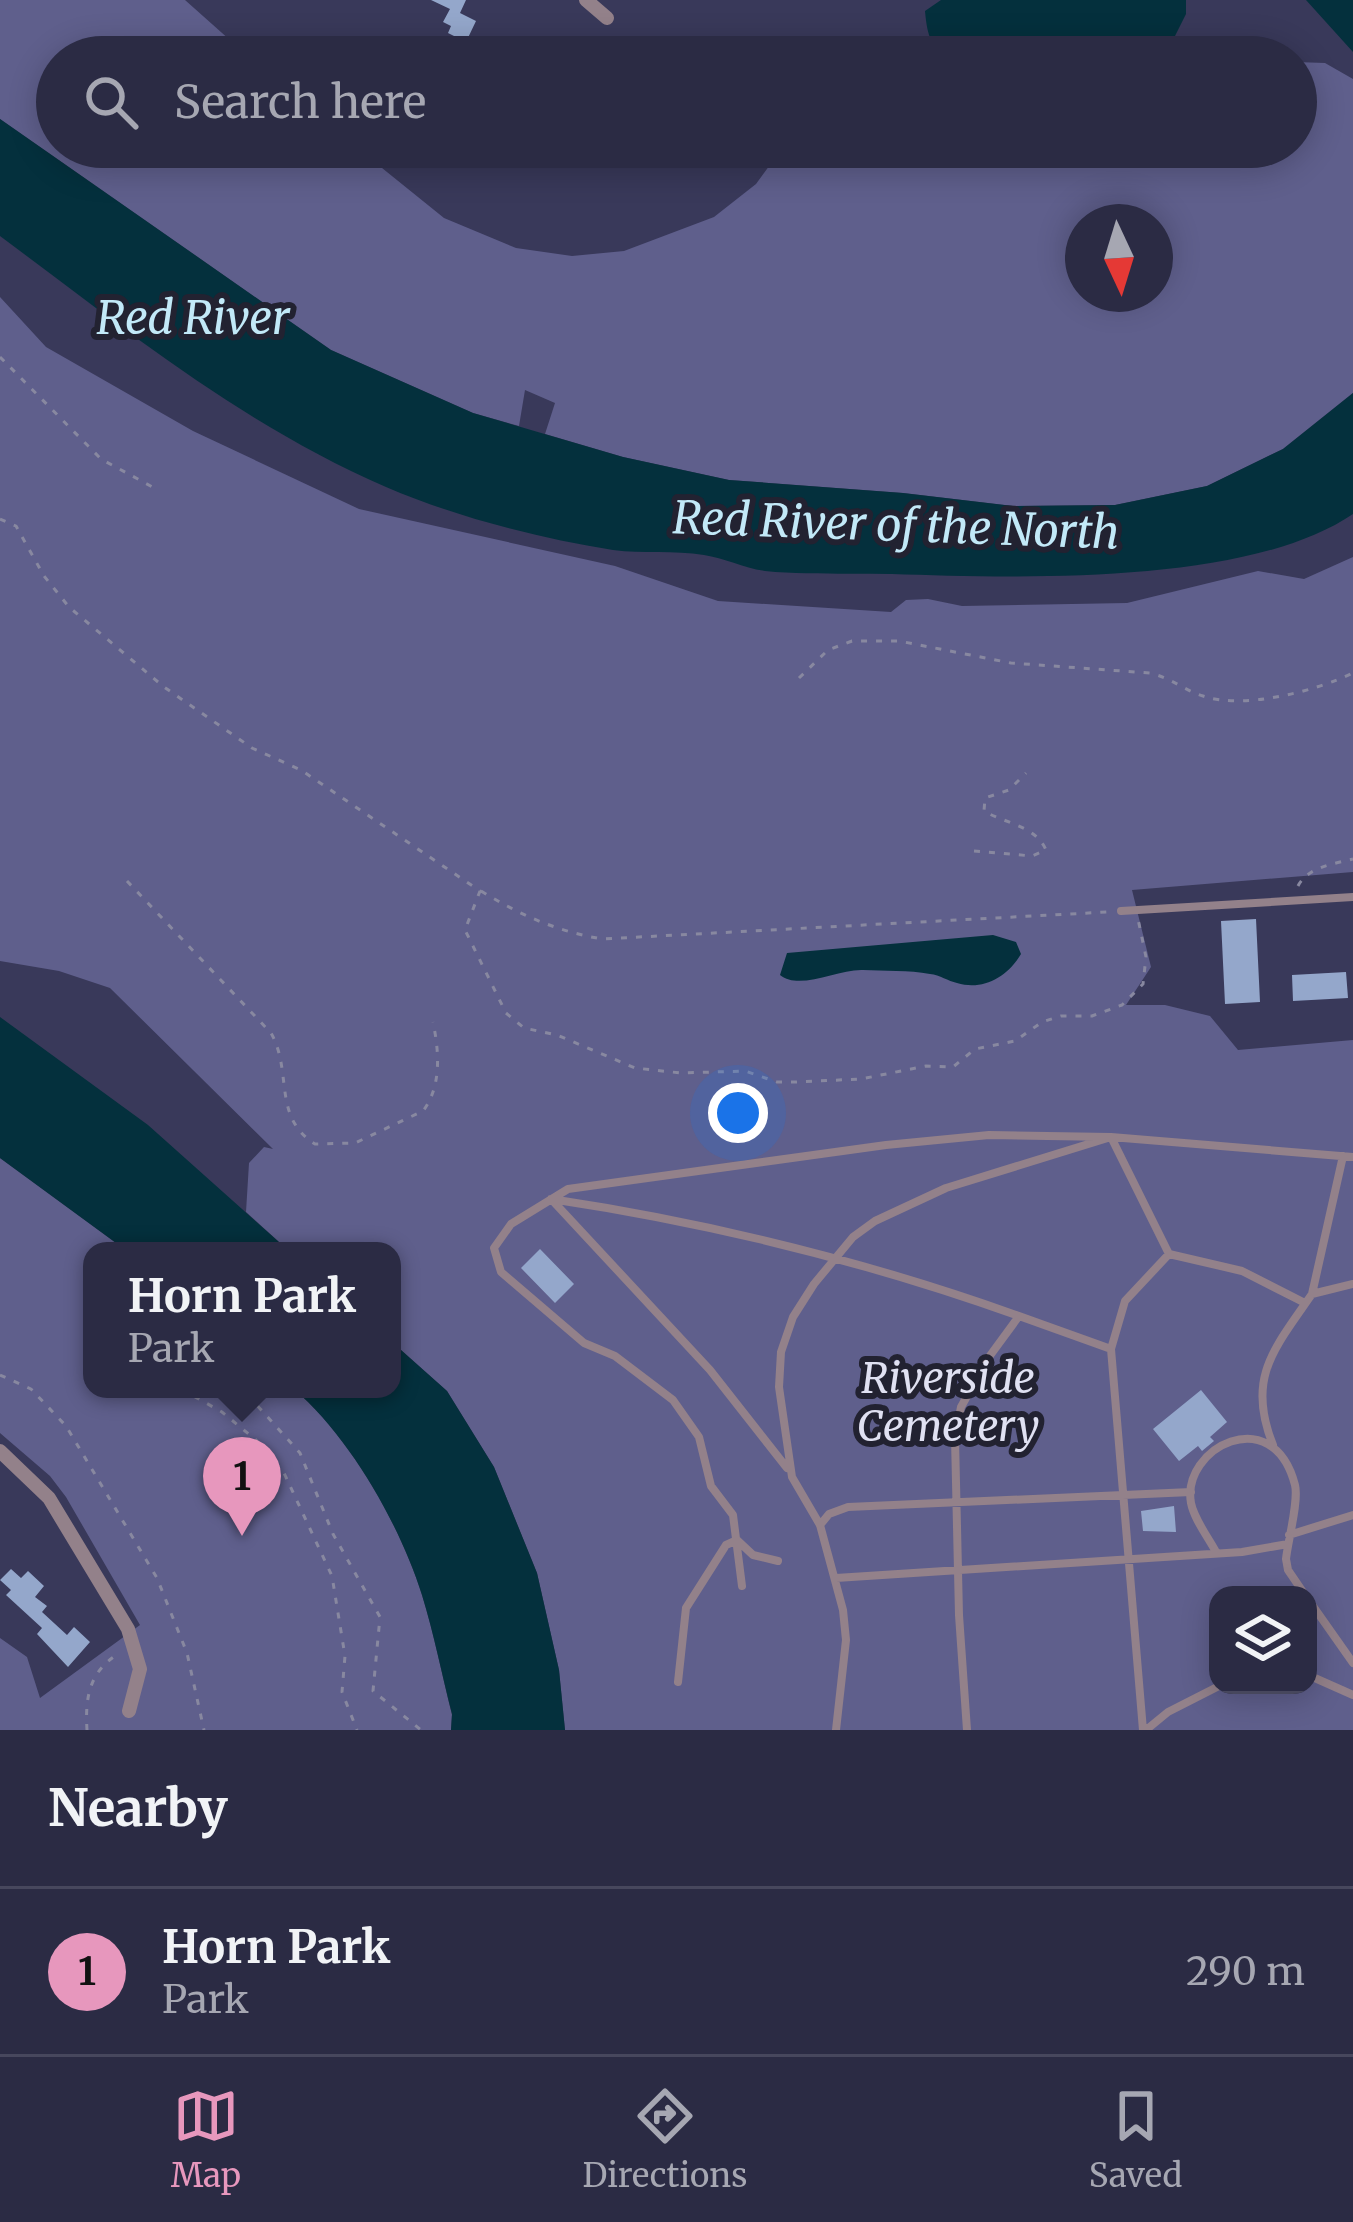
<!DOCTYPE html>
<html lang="en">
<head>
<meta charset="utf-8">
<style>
	:root { --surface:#2b2b44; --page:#37374f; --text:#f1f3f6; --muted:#a6a7b2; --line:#47475d; --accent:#e797bd }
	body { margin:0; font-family:Merriweather,serif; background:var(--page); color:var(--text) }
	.controls { position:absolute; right:36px; bottom:36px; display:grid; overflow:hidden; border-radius:24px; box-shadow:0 6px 30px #0003 }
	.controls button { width:108px; height:108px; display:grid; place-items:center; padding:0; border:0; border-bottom:3px solid var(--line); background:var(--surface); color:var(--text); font:60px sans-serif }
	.compass { position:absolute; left:1065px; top:204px; width:108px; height:108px; border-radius:50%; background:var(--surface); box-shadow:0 6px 30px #0003; rotate:176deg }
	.you { position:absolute; left:738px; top:1113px; width:42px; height:42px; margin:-30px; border:9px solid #fff; border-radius:50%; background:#1a73e8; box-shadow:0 0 0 18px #1a73e833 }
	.badge { display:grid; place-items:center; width:78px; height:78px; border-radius:50%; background:var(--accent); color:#111; font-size:39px; font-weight:700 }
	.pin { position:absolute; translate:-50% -99px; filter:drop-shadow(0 3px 6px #0008) }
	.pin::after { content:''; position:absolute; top:63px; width:42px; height:36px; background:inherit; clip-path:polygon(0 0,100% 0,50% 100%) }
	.popup { position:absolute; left:83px; top:1242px; width:318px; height:156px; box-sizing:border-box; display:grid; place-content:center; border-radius:24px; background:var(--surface); filter:drop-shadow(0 3px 9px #0005); font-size:39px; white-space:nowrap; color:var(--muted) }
	.popup b { font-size:45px; color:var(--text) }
	.popup::after { content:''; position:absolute; left:50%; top:100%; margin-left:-24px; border:24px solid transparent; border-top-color:var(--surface) }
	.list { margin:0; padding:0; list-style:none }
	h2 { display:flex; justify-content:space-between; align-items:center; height:156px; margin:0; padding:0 48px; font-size:51px }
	h2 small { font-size:39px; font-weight:400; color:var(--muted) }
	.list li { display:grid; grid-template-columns:78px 1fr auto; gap:36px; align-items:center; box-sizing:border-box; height:168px; padding:0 48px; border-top:3px solid var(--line) }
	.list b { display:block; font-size:45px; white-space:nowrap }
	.list p { margin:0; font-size:39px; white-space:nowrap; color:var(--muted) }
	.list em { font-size:39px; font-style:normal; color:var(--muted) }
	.icon { flex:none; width:66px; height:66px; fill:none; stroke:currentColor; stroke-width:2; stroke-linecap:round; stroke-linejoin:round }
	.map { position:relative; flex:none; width:1353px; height:1730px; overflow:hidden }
	.search { position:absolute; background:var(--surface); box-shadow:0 6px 30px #0003; left:36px; right:36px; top:36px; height:132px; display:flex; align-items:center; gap:30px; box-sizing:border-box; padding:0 42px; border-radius:66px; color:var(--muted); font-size:45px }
	.sheet { height:324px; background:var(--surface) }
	nav { display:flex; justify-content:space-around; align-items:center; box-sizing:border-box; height:168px; border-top:3px solid var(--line); background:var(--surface); font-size:33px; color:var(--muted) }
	nav a { display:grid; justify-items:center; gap:6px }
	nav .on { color:var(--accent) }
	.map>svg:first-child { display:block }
</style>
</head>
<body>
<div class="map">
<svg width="1353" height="1730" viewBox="0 0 1353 1730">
	<rect width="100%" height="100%" fill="#39395a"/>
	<path fill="#5f5f8c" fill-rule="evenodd" d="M0,0H185L249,57H57V147H356L444,218L516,248L572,256L624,251L714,217L756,184L783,147H1296V62L1325,63L1353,79V393L1283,449L1207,486L1115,505L1013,506L903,493L729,480L623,457L545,434L555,403L525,390L519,426L473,413L331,350L0,119ZM1083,222H1155V294H1083Z
		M0,297L46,347L193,431L359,509L615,566L718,601L891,612L906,600L928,599L962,606L1127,603L1258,571L1304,579L1353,557V872L1132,890L1151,967L1126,1005H1165L1210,1016L1238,1050L1353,1040V1730H565L559,1670L537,1573L494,1467L447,1391L392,1342V1251H289L246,1212L249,1163L264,1147L273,1149L110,988L59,971L0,961ZM1218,1595H1308V1685H1218Z
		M0,1158L127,1251H92V1389H294C350,1437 400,1525 422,1595C434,1634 442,1675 452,1715L451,1730H0V1638L27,1657L40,1698L140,1625L66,1497L50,1476L0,1433Z"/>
	<path fill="#04303d" d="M941,0H1186V14L1175,36L1144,57H945C929,43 927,32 925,11Z
		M1306,0H1353V52Z
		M0,119L331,350L473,413L623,457L729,480L903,493L1013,506L1115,505L1207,486L1283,449L1353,393V514C1247,586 1018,578 892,574C850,573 806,575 765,571C744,568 724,558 704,555C674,550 643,554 613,550C538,538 456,517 386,487C241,424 125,329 0,236Z
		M993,935L1016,942L1021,954C1008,976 984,991 957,983C948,981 940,975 930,974C909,970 884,971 863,970C837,969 800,991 780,975L787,953Z
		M0,1017L148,1125L289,1251H127L0,1158Z
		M392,1342L447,1391L494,1467L537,1573L559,1670L565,1730H451L452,1714C442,1675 434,1634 422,1595C400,1525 350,1437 294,1389H392Z"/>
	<path fill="#94a7cb" d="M431,0H466L460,13L476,21L466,42L448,33L451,26L443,22L450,9Z
		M1256,919L1260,1002L1225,1004L1221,921Z
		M1346,972L1348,998L1293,1001L1292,975Z
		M540,1249L574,1284L555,1303L521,1268Z
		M1201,1390L1227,1422L1210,1437L1214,1441L1202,1451L1198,1446L1179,1461L1153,1429Z
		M1174,1506L1176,1532L1143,1531L1141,1511Z
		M11,1569L21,1578L28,1571L44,1586L35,1597L47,1606L42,1612L67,1635L74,1627L90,1642L68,1667L37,1634L42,1628L6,1595L11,1590L0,1580Z"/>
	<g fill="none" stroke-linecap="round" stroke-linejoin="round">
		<path stroke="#8888a0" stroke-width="3" stroke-dasharray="6 9" stroke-linecap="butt" d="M0,357L101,459L158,490
			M0,519L16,526L44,576L69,607L164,687L252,748L301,770L480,891L465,930L506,1013L524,1028L557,1035L635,1068L681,1073L745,1071L777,1082H795L861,1079L926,1066L953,1067L975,1049L1015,1041L1042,1022L1061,1016H1092L1122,1005L1143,984L1146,957L1138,919
			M799,678L828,650L852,641H899L1011,663L1150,673C1171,678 1184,690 1203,696C1243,710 1316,691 1353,673
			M974,851L1032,856L1046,850C1036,826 1004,823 984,811L985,798L1009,790L1026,773
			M127,881L271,1033C293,1072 272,1117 315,1144L355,1143L423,1111C442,1086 439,1051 433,1022
			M1298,886C1308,867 1333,864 1353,859
			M481,891C520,915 556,931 602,939L1107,912
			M0,1375L31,1389L66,1426L157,1578L187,1653L204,1730
			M181,1389L222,1412L256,1440L284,1473L332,1576L345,1656L342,1692L357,1730
			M233,1389L255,1403L300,1453L333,1534L380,1617L373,1691L421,1730
			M87,1730C85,1698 89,1672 118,1654"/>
		<path stroke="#93818a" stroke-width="8" d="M1121,911L1353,897
			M551,1199C711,1223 868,1262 1019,1316
			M552,1200L710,1370L787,1468
			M1312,1294L1343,1156
			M1273,1445C1246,1378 1274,1349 1312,1294L1353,1284
			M820,1525L829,1514L848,1507L1191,1492
			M1289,1535L1353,1515
			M1216,1552C1208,1537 1194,1519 1191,1503C1181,1448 1273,1400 1295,1485C1299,1501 1288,1540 1286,1559L1288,1570L1305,1595
			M836,1578L1242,1552L1288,1544
			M742,1586L733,1515L711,1486L699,1437L673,1400L615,1356L584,1343L501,1272L494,1248L511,1224L568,1189L886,1145L989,1135L1111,1137L1169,1254L1242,1271L1305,1303
			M1308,1599L1353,1663
			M1308,1675L1353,1695
			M678,1682L686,1608L726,1545L737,1540L753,1555L778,1561
			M836,1730L846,1640L843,1610L820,1525L792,1477L779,1387L781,1352L793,1317L814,1284L853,1237L875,1221L946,1188L1111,1137L1353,1157
			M967,1730L959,1615L955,1438L961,1407L989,1357L1019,1316L1111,1349
			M1143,1730L1111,1349L1125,1301L1169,1254
			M1146,1730L1168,1712L1221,1685"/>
		<path stroke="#93818a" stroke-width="14" d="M586,0L607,18
			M0,1451L49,1498L128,1629L140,1669L129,1711"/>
	</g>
	<g text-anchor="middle" stroke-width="12" stroke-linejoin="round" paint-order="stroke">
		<g font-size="42" font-style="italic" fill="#e0e1f2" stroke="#222231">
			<text x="948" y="1393">Riverside<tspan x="948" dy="48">Cemetery</tspan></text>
		</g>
		<g font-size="45" font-style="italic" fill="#c2e9f8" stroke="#222231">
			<text x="193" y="334">Red River</text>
			<text transform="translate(896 525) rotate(2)" y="16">Red River of the North</text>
		</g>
	</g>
</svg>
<div class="controls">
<button><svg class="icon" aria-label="layers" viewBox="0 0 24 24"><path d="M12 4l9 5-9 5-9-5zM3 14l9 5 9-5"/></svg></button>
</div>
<svg class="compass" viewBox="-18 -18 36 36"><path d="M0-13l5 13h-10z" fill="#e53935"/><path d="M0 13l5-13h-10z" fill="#a6a7b2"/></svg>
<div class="you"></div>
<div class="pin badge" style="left:242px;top:1536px">1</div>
<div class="popup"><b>Horn Park</b>Park</div>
<div class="search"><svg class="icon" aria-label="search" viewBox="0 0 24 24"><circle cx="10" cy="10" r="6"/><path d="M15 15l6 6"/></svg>Search here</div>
</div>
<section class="sheet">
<h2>Nearby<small></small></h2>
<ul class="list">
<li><span class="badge">1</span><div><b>Horn Park</b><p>Park</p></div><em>290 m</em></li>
</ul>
</section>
<nav>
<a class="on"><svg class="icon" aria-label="map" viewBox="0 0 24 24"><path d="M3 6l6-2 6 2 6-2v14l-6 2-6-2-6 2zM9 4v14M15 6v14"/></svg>Map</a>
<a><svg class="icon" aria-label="directions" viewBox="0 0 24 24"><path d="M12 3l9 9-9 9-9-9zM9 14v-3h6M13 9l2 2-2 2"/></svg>Directions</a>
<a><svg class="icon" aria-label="saved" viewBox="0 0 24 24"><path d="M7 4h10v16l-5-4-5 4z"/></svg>Saved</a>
</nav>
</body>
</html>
